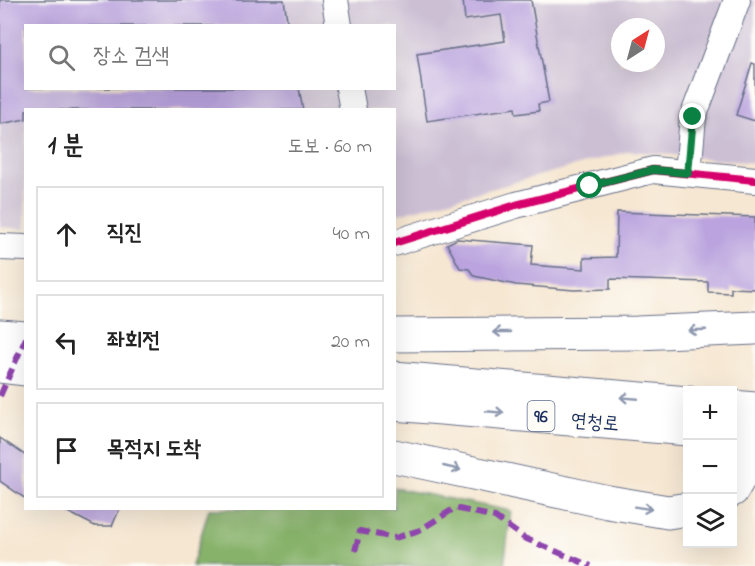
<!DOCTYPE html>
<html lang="ko">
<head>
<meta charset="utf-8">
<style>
	:root { --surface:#fff; --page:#f2f2f2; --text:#222; --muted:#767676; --line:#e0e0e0 }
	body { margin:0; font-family:"Indie Flower","Poor Story",sans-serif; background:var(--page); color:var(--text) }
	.controls { position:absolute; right:18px; bottom:18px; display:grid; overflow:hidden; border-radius:0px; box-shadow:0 6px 24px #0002 }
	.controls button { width:54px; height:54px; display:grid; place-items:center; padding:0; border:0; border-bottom:2px solid var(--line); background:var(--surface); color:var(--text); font:30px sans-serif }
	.compass { position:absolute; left:611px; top:18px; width:54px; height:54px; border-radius:50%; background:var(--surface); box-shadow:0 6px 24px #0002; rotate:36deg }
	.stop { position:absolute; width:18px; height:18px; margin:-14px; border:4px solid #0b8043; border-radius:50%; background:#fff }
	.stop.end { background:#0b8043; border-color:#fff; box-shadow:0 2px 6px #0008 }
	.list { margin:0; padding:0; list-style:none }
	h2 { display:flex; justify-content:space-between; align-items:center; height:78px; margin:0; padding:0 24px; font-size:26px }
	h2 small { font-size:20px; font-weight:400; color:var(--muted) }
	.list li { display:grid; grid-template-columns:39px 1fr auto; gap:18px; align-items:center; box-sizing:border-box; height:96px; margin:0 12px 12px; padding:0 12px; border:2px solid var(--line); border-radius:0px }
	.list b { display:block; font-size:22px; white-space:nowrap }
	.list em { font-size:20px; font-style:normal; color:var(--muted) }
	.icon { flex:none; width:33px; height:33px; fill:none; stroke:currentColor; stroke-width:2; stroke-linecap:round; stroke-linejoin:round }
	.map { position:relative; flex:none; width:755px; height:566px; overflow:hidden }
	.search { position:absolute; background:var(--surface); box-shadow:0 6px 24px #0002; left:24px; top:24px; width:372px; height:66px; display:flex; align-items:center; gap:15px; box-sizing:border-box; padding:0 21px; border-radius:0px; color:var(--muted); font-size:22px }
	.panel { position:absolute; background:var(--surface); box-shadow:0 6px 24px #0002; left:24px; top:108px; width:372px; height:402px; border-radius:0px }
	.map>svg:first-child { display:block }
</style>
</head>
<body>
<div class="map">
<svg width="755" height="566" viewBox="0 0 755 566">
	<rect width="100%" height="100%" fill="#fdfcf7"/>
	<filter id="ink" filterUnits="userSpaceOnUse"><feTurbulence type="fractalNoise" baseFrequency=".0167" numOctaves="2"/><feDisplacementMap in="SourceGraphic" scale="12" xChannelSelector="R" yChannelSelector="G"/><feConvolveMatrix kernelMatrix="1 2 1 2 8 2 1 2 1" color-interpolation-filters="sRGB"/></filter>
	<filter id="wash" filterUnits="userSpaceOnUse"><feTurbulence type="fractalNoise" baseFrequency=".008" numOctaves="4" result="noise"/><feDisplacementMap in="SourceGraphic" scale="24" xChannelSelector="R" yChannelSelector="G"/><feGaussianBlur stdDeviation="1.35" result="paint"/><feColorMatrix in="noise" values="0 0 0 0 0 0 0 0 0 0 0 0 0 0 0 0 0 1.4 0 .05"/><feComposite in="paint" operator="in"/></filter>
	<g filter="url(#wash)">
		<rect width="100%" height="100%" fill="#f6e7d2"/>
		<path fill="#ccbfd4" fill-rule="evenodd" d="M0,0H755V163L630,151L395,215L394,110H26L25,229L0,227ZM26,26H394V88H26ZM620,27H656V63H620Z"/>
		<path fill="#87b26b" stroke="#517064" stroke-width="1.5" d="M395,488L511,511L504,566H192L209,509L394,508Z"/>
		<g id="blocks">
			<path fill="#baa3de" d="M0,0H284L288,26H26V88H299L303,110H26V119L0,124Z
				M463,0H531L549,102L538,104L539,111L516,114L515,108L427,121L417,54L505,41L501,15L465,20Z
				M752,63L755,64V121L736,115Z
				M617,212L755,217V289L731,288V293L708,292V282L610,279V289L574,290L516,285L474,276L469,269L460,268L447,244L457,239L533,245L531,265L584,269V258L616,257Z
				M0,438L26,456V499L0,481Z
				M60,508H120L112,526H95Z"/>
		</g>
	</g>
	<g filter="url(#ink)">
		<use href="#blocks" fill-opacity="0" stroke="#686f87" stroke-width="1.5"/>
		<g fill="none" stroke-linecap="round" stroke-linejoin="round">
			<g stroke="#686f87" stroke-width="28">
				<path id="minor" d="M335,0L339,26
					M349,88L353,110
					M688,173L693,117L737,0
					M394,243L516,205L653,170L755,180
					M0,247L26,248"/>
			</g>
			<g stroke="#686f87" stroke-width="35">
				<path id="highway" d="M394,335L637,333L755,328
					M0,336L26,338
					M0,366L26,369
					M394,378L688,403
					M394,404L688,429
					M732,407L755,409
					M732,433L755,435
					M394,456L608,502L668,512L688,509
					M732,490L755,451"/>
			</g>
			<use href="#minor" stroke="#fff" stroke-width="26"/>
			<use href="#highway" stroke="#fff" stroke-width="33"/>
			<path stroke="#8e44ad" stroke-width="6" stroke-dasharray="12 6" stroke-linecap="butt" d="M0,396L26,338
				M355,551L360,531L395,538L420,530L455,508L495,517L524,538L591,566"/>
			<g stroke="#fdfcf7" stroke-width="11">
				<path id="cycleway" d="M394,243L516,205L653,170L755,180"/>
			</g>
			<use href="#cycleway" stroke="#d6006c" stroke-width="8"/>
		</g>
		<defs><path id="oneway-shaft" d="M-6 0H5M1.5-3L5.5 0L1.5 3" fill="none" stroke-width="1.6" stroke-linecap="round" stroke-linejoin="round" transform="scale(1.5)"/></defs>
		<g stroke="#8d97ae">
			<use href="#oneway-shaft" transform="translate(697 330) rotate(178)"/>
			<use href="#oneway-shaft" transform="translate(502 332) rotate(-180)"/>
			<use href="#oneway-shaft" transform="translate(629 398) rotate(-175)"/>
			<use href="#oneway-shaft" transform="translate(495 412) rotate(5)"/>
			<use href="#oneway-shaft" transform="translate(452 468) rotate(13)"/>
			<use href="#oneway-shaft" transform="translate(643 508) rotate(9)"/>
		</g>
	</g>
	<g fill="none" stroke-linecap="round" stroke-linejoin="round" filter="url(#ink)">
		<path stroke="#0b8043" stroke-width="8" d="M590,186L653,170L688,173L693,117"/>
	</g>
	<g text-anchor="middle" stroke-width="4.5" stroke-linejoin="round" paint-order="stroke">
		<rect fill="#fdfcf7" stroke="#5f6c8c" stroke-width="1.5" x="527.5" y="401" width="27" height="30" rx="4.5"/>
		<g font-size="18" font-weight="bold" fill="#1b2f5e">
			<text x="541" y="422">96</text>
		</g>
		<g font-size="20" fill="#1b2f5e" stroke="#fdfcf7">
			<text transform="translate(595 421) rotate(5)" y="7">연청로</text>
		</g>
	</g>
</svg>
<div class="controls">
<button>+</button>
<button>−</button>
<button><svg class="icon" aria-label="layers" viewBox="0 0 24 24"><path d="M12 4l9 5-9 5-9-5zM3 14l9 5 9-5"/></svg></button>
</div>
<svg class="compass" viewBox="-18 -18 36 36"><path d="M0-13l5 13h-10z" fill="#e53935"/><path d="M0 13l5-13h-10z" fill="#767676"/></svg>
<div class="stop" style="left:590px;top:186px"></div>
<div class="stop end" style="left:693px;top:117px"></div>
<div class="search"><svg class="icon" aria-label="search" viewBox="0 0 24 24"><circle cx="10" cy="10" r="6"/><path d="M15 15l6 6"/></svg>장소 검색</div>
<section class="panel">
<h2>1 분<small>도보 · 60 m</small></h2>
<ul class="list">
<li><svg class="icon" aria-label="ahead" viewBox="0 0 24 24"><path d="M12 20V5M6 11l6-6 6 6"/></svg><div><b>직진</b></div><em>40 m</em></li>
<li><svg class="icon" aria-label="left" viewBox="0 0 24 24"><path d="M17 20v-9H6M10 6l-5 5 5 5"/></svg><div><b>좌회전</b></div><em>20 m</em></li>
<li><svg class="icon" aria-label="arrive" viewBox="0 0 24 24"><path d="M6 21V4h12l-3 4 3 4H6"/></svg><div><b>목적지 도착</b></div></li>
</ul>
</section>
</div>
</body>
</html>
